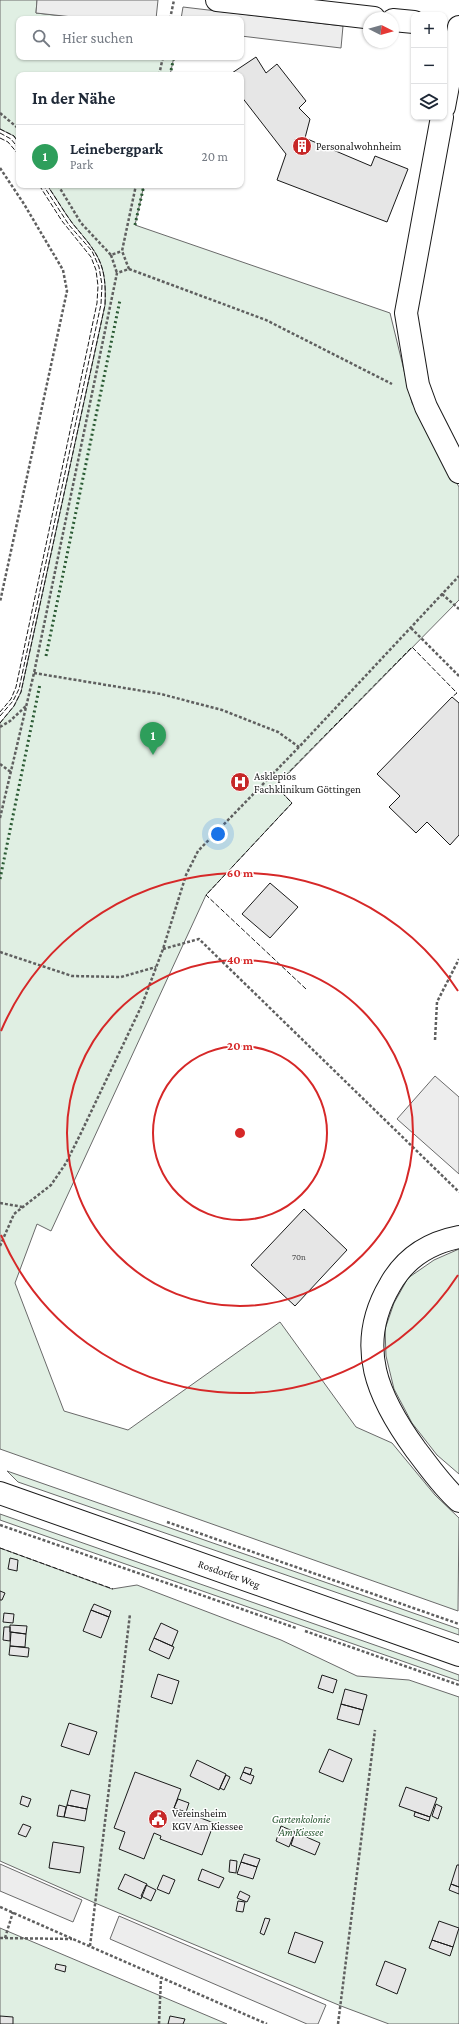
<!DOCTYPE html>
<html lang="de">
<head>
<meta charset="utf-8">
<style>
	:root { --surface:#fff; --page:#f6f6f7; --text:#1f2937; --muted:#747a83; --line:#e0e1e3; --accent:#c62828 }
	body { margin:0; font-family:"Crimson Pro",serif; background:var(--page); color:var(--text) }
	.controls { position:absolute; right:12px; top:12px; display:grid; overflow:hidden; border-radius:8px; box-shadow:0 1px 3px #0004 }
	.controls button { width:36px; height:36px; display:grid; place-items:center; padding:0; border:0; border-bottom:1px solid var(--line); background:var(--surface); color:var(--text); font:20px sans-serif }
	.compass { position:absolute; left:363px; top:12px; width:36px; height:36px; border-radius:50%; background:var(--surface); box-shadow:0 1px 3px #0004; rotate:96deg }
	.you { position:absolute; left:218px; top:834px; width:14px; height:14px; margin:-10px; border:3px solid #fff; border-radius:50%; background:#1a73e8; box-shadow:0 0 0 6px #1a73e833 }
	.badge { display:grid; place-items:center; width:26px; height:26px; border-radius:50%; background:var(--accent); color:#fff; font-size:13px; font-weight:700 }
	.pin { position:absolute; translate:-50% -33px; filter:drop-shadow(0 1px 2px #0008) }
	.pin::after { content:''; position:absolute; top:21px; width:14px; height:12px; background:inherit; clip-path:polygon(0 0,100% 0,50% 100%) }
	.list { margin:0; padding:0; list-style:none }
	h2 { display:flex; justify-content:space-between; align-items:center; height:52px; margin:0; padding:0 16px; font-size:17px }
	h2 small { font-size:13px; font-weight:400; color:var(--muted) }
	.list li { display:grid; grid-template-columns:26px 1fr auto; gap:12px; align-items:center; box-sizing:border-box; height:64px; padding:0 16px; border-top:1px solid var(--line) }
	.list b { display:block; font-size:15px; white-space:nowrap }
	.list p { margin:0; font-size:13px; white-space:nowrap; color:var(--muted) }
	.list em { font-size:13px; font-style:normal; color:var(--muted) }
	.icon { flex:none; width:22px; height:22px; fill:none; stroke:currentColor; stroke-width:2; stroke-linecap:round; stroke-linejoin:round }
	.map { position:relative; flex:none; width:459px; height:2024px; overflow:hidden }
	.search { position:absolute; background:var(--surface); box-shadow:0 1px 3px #0004; left:16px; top:16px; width:228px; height:44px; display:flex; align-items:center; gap:10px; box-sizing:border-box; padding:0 14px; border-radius:8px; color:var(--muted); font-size:15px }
	.panel { position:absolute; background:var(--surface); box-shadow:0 1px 3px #0004; left:16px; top:72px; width:228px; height:116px; border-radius:8px }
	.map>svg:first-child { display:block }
</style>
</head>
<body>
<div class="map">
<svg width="459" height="2024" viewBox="0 0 459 2024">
	<rect width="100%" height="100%" fill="#fff"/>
	<path fill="#e0efe3" stroke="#6a6a6a" d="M0,0H37L36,13L91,19H19V57H174L170,75H19V144L14,136L0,129Z
		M47,185H144L135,225L390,313L412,403L459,487V600L276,786L292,803L206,895L51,1231L37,1224L15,1283L64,1411L128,1430L280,1322L356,1427L392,1443L435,1495L459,1518L458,1611L0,1449V723L14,706L21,692L105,305C107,263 98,254 73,224C64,212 56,198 47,185Z
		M459,1249V1474L437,1455L412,1423L394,1389L386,1356L385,1329L394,1303L408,1278L434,1260Z
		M7,1471L459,1629V1635L18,1482Z
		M0,1514L429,1664L459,1675V1681L0,1520Z
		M0,1548L112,1589L137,1585L281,1640L357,1676L409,1680L459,1697V2024H389L341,2006L95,1903L0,1861Z
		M0,1928L227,2024H0Z"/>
	<path fill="#ededed" stroke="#6a6a6a" d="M37,0H158L156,19H91L36,13Z
		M183,7L343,26L341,48L241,36V19H181Z
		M435,1076L459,1097V1174L397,1119Z
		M0,1864L82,1900L73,1922L0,1891Z
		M119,1916L326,2005L318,2024H307L110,1939Z"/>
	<path fill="#e6e6e6" stroke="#1a1a1a" d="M256,57L266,73L277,64L306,101L299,108L310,119L305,138L371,166L375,156L408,169L387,222L277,180L286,154L241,96V75H229Z
		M452,697L459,703V835L450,845L427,822L416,833L389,807L400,796L377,774Z
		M270,883L298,907L270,938L242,914Z
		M304,1209L347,1250L295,1306L251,1265Z
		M10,1558L18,1560L17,1571L8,1569Z
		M0,1591L5,1593L2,1600H0Z
		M94,1604L111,1611L109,1617L91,1610Z
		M91,1610L109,1617L101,1638L83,1631Z
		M4,1613L14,1614L13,1623L3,1622Z
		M161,1623L178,1631L172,1646L154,1638Z
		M10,1625L27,1626L26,1634L10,1632Z
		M4,1627H10V1641L3,1640Z
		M11,1632L26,1634L25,1647L10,1646Z
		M154,1638L174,1647L169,1659L149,1650Z
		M10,1646L29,1648L28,1657L9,1655Z
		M158,1674L179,1681L172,1704L151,1697Z
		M322,1675L337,1680L333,1693L318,1688Z
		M345,1689L367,1695L363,1710L341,1704Z
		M341,1704L363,1710L359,1725L337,1719Z
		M69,1723L97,1732L89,1755L61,1746Z
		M329,1749L352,1759L343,1782L319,1772Z
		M197,1760L226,1774L219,1790L190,1776Z
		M245,1767L252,1769L250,1775L243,1772Z
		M135,1772L181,1789L174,1808L214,1823L202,1855L160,1839L161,1836L154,1833L144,1859L119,1849L125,1832L114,1828Z
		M243,1772L254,1776L251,1784L240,1779Z
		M226,1775L230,1777L224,1790L220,1788Z
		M406,1787L437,1798L430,1817L399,1806Z
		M71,1790L90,1795L87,1809L67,1805Z
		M22,1796L31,1799L28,1807L20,1804Z
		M178,1799L189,1803L186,1812L174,1808Z
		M436,1804L442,1807L438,1819L432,1816Z
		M59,1805L66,1807L64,1817L57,1816Z
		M67,1805L87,1809L85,1821L64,1817Z
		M415,1812L430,1817L429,1821L414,1816Z
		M23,1824L31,1827L26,1837L18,1834Z
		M281,1826L295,1832L289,1847L276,1841Z
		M295,1832L320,1843L315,1855L291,1845Z
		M53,1842L84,1847L80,1873L49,1868Z
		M244,1854L260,1859L257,1867L241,1862Z
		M230,1860L237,1861L236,1873L229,1872Z
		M241,1862L257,1867L253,1879L237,1874Z
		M457,1865H459V1887L451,1884Z
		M202,1869L224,1878L219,1888L198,1880Z
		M125,1874L147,1884L141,1899L118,1889Z
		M163,1875L175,1880L169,1894L157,1889Z
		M451,1884L459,1887V1894L449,1890Z
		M146,1885L156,1890L151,1901L141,1896Z
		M240,1891L250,1896L247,1902L237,1898Z
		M238,1901L245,1902L243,1912L236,1911Z
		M265,1918L270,1919L264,1935L260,1933Z
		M439,1921L459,1928L453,1947L432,1940Z
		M295,1932L323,1942L315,1963L288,1953Z
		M432,1940L453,1947L450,1956L429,1948Z
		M385,1961L406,1969L397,1994L376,1985Z
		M56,1964L66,1966L65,1972L55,1969Z
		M0,2016L13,2017V2024H0Z
		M170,2016L185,2019L183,2024H168Z"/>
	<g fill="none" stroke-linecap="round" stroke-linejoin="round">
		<g stroke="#1a1a1a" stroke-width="24">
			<path id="street" d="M217,0L374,18
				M393,20L414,22
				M444,107L459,27
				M442,117L406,313L418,385L426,407L459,472
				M459,1237C428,1243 405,1258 390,1285C354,1346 378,1398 416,1450C430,1468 442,1486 459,1501"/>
		</g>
		<g stroke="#1a1a1a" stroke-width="24">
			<g id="secondary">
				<path id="s1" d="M0,1493L459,1655"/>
			</g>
		</g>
		<path stroke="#5f5f5f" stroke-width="2.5" stroke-dasharray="3 2" stroke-linecap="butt" d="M170,19L174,0
			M159,75L163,57
			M0,113L19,129
			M0,168L24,204L63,270L67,291L0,602
			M58,185L81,223L111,255L122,251
			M111,255L117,273
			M129,269L266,320L392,384
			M442,594L459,609
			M411,628L459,676
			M34,673L161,694L222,710L278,732L299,747
			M0,727L10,721L26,706
			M0,764L12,773
			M0,818L34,673L117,273L129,269L122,251L136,185
			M163,949L199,939L459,1192
			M0,952L72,976L121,977L156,967
			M435,1040L437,1002L459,959
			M0,1203L23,1207
			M0,1246L14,1214L51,1185L66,1163L80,1135L142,1005L163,949L186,875L198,851L299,747L459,576
			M167,1522L459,1624
			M0,1525L296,1628
			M305,1631L459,1685
			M0,1907L267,2024
			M0,1938L72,1939
			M5,1938L13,1912
			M90,1946L130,1614
			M159,2024L161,1978
			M338,2024L375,1730"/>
		<use href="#street" stroke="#fff" stroke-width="22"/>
		<use href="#secondary" stroke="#fff" stroke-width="22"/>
		<path stroke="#2b5a34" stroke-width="3" stroke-dasharray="2 3" stroke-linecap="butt" d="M170,75L174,57
			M135,225L144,185
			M46,656L120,300
			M0,879L40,684"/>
		<path stroke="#1a1a1a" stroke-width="1" stroke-dasharray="5 2" stroke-linecap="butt" d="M0,129L14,136L19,144
			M0,133L11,139L19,149
			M0,138L8,142L19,155
			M0,712L11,699L16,687L97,303L98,286L96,270L91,257L62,221L39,185
			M0,716L13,701L19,689L101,304L102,285L99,267L92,251L69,225L43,185
			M0,723L14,706L21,692L105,305C107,263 98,254 73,224C64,212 56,198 47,185
			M306,989L206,895L292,803L275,786L412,647L457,693L452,697
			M0,1548L113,1589"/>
	</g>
	<g fill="none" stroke="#d62828" stroke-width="2">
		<circle cx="240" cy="1133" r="87"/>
		<circle cx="240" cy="1133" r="173"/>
		<path d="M458 1275A260 260 0 0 1 1 1235M1 1031A260 260 0 0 1 458 991"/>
	</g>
	<defs>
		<g id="building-disc" transform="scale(1)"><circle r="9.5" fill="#c62828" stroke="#fff"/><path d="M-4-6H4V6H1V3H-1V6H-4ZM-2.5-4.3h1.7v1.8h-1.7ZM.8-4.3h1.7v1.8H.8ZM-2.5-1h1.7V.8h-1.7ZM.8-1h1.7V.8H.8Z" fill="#fff"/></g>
		<g id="hospital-disc" transform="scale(1)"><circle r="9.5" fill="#c62828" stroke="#fff"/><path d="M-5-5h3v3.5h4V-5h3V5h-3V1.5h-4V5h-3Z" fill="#fff"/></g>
		<g id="civic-disc" transform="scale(1)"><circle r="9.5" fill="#c62828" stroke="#fff"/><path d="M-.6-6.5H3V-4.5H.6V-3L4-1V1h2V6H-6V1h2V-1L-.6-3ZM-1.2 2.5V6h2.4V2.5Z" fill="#fff"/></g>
	</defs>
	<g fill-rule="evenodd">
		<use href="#building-disc" x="302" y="146"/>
		<use href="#hospital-disc" x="240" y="782"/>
		<use href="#civic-disc" x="158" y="1819"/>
	</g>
	<g text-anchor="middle" stroke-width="3" stroke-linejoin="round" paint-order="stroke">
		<g font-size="9" fill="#4d4d4d">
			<text x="299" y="1260">70n</text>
		</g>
		<g font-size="11" fill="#1a1a1a" stroke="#fff" text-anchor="start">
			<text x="316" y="150">Personalwohnheim</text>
			<text x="254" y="780">Asklepios<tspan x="254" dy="13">Fachklinikum Göttingen</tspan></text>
			<text x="172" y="1817">Vereinsheim<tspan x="172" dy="13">KGV Am Kiessee</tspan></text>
		</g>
		<g font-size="11" fill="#1a1a1a" stroke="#fff">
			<text dy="4" stroke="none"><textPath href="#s1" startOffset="243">Rosdorfer Weg</textPath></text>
		</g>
		<g font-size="11" font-style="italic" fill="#2b5a34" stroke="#fff">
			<text x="301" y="1823">Gartenkolonie<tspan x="301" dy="13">Am Kiessee</tspan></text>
		</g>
	</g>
	<circle cx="240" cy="1133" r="6" fill="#d62828" stroke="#fff" stroke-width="2"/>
	<g font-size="12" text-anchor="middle" font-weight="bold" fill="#d62828" stroke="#fff" stroke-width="3" stroke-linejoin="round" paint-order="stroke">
		<text x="240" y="877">60 m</text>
		<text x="240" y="964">40 m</text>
		<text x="240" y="1050">20 m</text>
	</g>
</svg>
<div class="controls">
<button>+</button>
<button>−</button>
<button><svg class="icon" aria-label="layers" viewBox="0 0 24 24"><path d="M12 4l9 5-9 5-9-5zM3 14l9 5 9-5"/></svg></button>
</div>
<svg class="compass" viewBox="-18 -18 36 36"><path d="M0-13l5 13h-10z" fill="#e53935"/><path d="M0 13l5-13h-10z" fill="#747a83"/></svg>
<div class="you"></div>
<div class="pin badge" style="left:153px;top:755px;background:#2e9e5b">1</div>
<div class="search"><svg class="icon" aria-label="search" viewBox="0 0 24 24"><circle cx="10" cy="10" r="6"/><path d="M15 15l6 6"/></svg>Hier suchen</div>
<section class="panel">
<h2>In der Nähe<small></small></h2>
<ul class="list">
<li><span class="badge" style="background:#2e9e5b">1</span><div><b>Leinebergpark</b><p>Park</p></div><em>20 m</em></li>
</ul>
</section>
</div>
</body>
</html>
